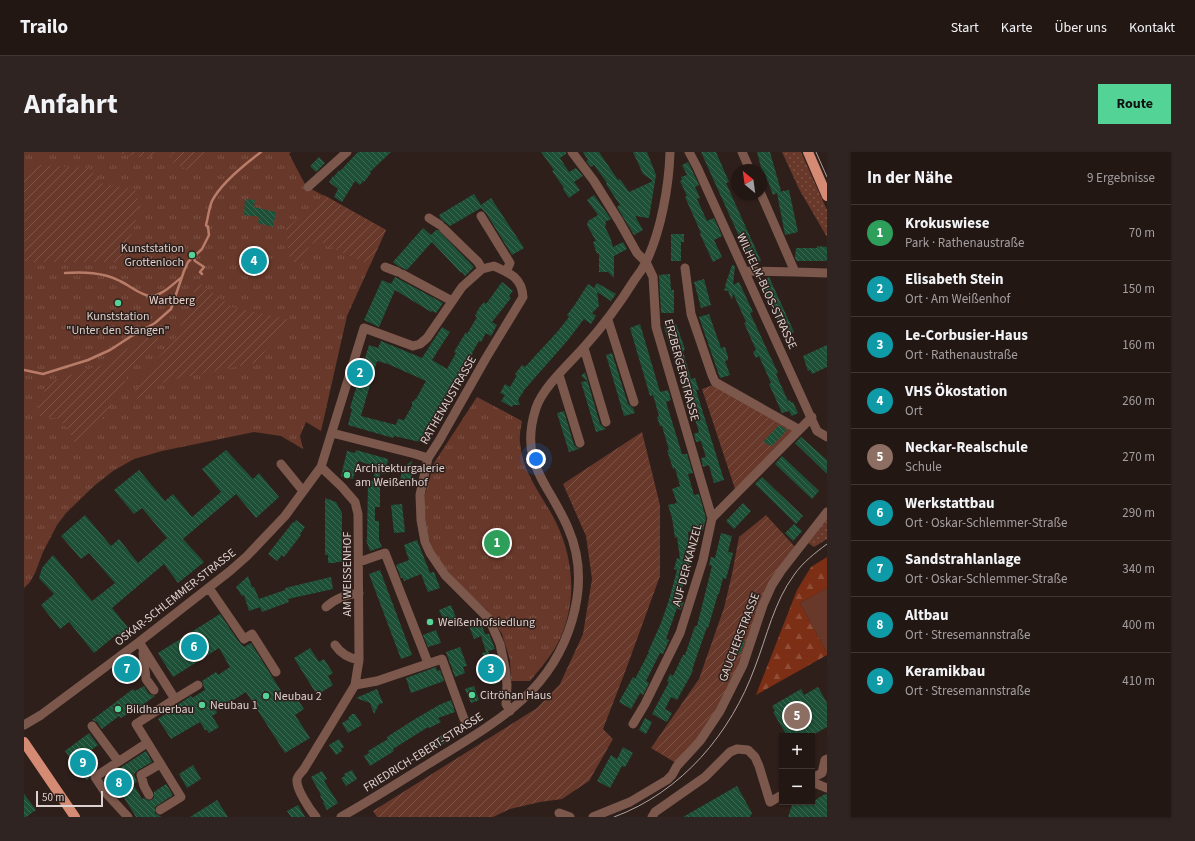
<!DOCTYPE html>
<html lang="de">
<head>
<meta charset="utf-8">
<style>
	:root { --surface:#231714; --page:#2f2422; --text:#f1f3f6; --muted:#a39fa0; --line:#403634; --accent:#54d396 }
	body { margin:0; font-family:"Source Sans 3",sans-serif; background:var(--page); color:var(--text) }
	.controls { position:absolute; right:12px; bottom:12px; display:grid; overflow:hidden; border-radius:0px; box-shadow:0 1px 3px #0004 }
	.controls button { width:36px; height:36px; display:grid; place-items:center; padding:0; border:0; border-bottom:1px solid var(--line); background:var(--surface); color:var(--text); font:20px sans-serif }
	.compass { position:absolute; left:707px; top:12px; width:36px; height:36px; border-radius:50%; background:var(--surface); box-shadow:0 1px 3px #0004; rotate:331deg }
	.scale { position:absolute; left:12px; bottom:10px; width:67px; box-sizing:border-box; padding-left:4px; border:2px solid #dcd1ce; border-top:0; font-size:11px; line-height:14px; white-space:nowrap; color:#dcd1ce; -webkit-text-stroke:3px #2f1f1b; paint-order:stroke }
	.you { position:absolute; left:512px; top:307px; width:14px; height:14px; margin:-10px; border:3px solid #fff; border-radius:50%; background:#1a73e8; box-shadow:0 0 0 6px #1a73e833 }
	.badge { display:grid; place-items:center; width:26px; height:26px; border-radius:50%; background:var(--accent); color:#fff; font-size:13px; font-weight:700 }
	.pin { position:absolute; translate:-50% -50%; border:2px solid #fff; box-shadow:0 1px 4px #0006 }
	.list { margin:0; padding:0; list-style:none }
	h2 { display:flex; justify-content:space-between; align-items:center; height:52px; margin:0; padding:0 16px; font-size:17px }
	h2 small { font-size:13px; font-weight:400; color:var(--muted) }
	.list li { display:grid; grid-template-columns:26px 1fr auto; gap:12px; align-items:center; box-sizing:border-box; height:56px; padding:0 16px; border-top:1px solid var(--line) }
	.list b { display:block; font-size:15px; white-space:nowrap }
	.list p { margin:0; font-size:13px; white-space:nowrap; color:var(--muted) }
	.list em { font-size:13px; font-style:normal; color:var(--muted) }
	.map { position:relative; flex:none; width:803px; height:665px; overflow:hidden; border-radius:0px }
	header { display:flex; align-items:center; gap:24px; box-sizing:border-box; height:56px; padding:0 20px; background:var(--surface); border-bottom:1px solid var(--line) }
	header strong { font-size:19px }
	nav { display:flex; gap:22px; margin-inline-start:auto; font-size:14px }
	.intro { display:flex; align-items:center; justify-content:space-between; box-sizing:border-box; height:96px; padding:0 24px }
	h1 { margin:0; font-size:28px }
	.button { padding:10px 18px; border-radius:0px; background:var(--accent); color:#111; font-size:14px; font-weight:700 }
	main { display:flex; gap:24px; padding:0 24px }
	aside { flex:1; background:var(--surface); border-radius:0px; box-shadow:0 1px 3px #0004 }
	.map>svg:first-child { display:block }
</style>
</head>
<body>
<header>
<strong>Trailo</strong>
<nav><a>Start</a><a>Karte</a><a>Über uns</a><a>Kontakt</a></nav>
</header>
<div class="intro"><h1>Anfahrt</h1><a class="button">Route</a></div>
<main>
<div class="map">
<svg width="803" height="665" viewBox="0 0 803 665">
	<defs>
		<pattern id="grass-dots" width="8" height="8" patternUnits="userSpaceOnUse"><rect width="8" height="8" fill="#68382a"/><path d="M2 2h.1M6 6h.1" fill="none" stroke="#7d5448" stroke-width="1.8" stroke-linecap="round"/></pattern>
		<pattern id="forest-firs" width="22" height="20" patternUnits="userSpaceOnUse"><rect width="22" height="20" fill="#7d2f15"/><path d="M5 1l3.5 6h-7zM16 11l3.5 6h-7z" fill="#8f4c36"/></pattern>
		<pattern id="park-tufts" width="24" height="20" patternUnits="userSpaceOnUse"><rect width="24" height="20" fill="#68382a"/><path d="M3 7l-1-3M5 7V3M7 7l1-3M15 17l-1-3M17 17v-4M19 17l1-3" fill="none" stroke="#7d5448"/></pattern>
		<pattern id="garden-furrows" width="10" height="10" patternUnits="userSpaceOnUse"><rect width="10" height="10" fill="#68382a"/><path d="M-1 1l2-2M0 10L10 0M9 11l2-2" fill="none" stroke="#7d5448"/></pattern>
		<pattern id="building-back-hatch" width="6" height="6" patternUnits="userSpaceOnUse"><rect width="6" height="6" fill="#1d5037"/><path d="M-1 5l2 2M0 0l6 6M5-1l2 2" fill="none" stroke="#3d6853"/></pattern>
	</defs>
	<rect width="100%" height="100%" fill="#2f1f1b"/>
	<path fill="url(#grass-dots)" d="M758,0H777L803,58V85L775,37Z
		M803,367V387L790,395L784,391Z"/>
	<path fill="url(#forest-firs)" d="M803,405V436L776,451L803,501V503L732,543L773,438L787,415Z"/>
	<path fill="url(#park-tufts)" d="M0,0H267L265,2L282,34L362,78L323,164L297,279L282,270L276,284L279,297L257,284L230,280L138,299L110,307L89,319L70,334L42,361L33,373L19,400L11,421L6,430L0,436Z
		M453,245L498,269C497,276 495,283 496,290C498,317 513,337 526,359C551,402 556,454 530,498C523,509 514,519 506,529H487L486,508L478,482L463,458L435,432L417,412L409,398L404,384L399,349L410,311Z"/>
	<path fill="url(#garden-furrows)" d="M89,0H130L125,7Z
		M149,0H185L167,20L145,8Z
		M15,13L65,16L79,32L111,37L116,55L99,110H1L0,24Z
		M300,43L362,78L346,113L296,90L286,92L278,114L266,108L262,77Z
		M174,130L208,155L267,168L231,211L142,229L103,253L122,220L151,187Z
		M123,183L136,187L109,215L82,262L53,296L45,279L35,267L11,263L24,230L81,212Z
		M689,233L770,278L711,337L678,237Z
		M618,280L636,353V424L601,520L579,577L589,587L565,629L538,647L516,650L486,657L469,665H353L349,659L513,556L536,532L559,482L568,427L562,384L539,332Z
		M742,363L772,396L749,427L703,541L675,587L652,611L627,596L675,527L700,456L708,422L715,385Z"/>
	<path fill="#68382a" d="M803,436V501L776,451Z"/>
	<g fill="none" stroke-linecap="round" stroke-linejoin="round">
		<path stroke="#b97c68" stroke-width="2.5" d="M169,105L171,109L180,115L176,120L178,122
			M41,121C59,120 79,120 96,129C105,133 116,143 126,144C137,145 150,131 158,125
			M0,218L19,222L64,208L86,198L106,185L131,171L147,157L160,119L164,110L178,97L185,83L184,75L182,73C184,66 185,56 188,49C197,31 221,12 237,0"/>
	</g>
	<path fill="url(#building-back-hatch)" fill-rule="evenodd" d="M334,0H367L346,20L347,21L340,30L339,29L336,33L331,29L318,50L310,45L314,37L305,30L309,24L310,25L315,18L316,19L319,16Z
		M517,0H542V2L536,6L545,20L552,16L559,24L550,30L556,38L545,46L539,37L540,36L528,19L530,18Z
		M559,0H575L594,28L596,27L605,40L629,29L619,22L609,0H623L632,23L625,66L611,64L619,78L610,83L593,55L596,53L582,32L583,31L570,13L567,15L562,9L564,8Z
		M677,0H692L705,30L702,31L737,109L728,113Z
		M733,0H746L757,39L754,40L765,38L774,80L761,83L753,41L749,43L744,29L741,30Z
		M295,5L301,11L292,20L286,14Z
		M664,10L675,33L671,35L676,46L673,47L683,69L690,66L698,84L690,88L698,105L689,110L676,82L677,81L661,45L663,44L656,29L658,28L657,25L663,23L658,13Z
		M450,42L457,53L467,46L500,96L488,103L462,61L457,56L426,74L417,67L415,63Z
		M570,43L587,67L581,70L582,72L581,75L586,85L589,95L599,90L603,97L590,104V126L584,120H575V101L573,102L569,90L572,89L563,73L564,69L574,63L563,48Z
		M221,47L231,48L230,55L252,60L249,75L234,71L235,65L220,63Z
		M399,76L407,83L412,78H414L450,115L441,124L438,120L437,121L408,90L383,118L374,114L369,110Z
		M647,82H660V90H657V109H647Z
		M793,94L803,95V109H773L771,106L772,96H793Z
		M232,98L238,116L228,120L222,101Z
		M708,113L711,114L709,133L715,130L729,160L726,161L754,221L752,222L764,249L766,248L767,251L769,250L774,261L768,264L765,259L758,261L745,232L747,231L735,204L732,206L729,200L732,198L720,171L722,170L709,141L708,148L704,139L699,138L702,136L701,134Z
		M646,122L647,138H650V161H637L635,123Z
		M371,125L419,151L412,161L408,159L407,160L371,138L355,175L340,168L358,128L367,132Z
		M745,125L770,180L761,184L735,130Z
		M680,127L687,153L677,156L670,130Z
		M478,130L489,139L485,144L487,146L468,170L473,173L467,184L462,181L457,190L455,189L448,201H449L431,235H428L396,290L370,284L369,286L324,273L328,257L326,256L345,193L354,196L357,189L398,206L418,175L426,180L408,208L423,217L432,201L430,200L442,180L443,182L453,165L451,164L455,156L460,150L462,152ZM353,209L364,212L402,229L392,247L388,250V254L380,268L374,267L372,273L337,264Z
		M573,131L592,142L587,149L573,140L575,154L568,161L572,164L567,172L560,167L544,188L501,237L494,248L496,253H489L488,255L477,249L481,243L476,241L481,232L486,235L493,223L491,222L498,213L501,215L534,179L545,165L543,163L550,154L564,132L570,136Z
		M685,162L697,196L701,195L704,205V208L701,209L706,223L696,226L675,165Z
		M616,172L636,240L644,238L647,248L642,250L658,302H663L669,321L664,322L670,343L675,342L682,366L679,378L664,380L667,407L655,449L660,450L657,458L653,456L642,487L645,488L639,502L636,501L622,529L625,531L619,543L616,541L607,557L595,550L609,525L611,527L625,500H624L637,471L645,448L653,418L650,417L653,406L656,407L653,385L651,386L648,366L644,353L653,351L648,337L656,334L651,316L649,317L643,298H645L638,274H636L633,265L635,264L629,243L626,244L606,176Z
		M652,172L661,197L659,200L667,227L671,226L675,238H672L700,328L690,331L685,313L679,315L677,306L682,305L679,296L677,289L672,290L670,282L675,280L662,238L660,239L640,175Z
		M803,193V215L788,222L786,218L784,219L779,204Z
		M588,201L604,252L609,256L611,261L600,264L582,203Z
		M561,220L576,272L582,277L572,280L557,230L563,229L557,224Z
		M540,259L550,293L555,297L545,300L533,261Z
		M755,273L763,278L748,294L739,290Z
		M777,285L803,308V322L771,291Z
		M202,298L229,327L235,321L255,345L232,366L212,342L159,387L180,410L154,431L140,412L88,456L106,478L96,485L93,482L70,501L45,470L36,477L17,453L30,442L15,426L18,416L29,403L68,449L91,431L65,401L57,407L37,384L61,363L87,394L95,387L114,411L143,386L118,356L110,362L90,338L115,318L141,349L149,342L168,365L197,340L178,317Z
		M332,298L364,307L361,322L356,321V355H351V369H355V388L358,395L346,399L342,388H343L344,329H348L353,315L334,309L329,327L317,324L323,299L331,301Z
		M758,304L795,339L788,347L751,312Z
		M388,309L386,319L389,320L386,331L376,328L379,315Z
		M738,325L779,364L772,372L731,332Z
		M301,346L312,350L318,361V410H312V411H304V403H301Z
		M719,351L727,359L710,377L702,369Z
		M378,352L381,380L370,381L367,353Z
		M272,368L281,375L276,382L277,383L260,405L258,403L253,409L244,402L269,370L270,371Z
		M770,372L778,379L769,389L761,381Z
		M697,381L708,384L704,400L709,401L702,427L699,426L695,442H694L684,476L683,475L668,518L669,519L653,548L647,545L641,557L648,561L643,570L628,562L645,530L643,529L646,522L649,524L659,503H661L671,474H673L688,414L685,413L687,405L691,406Z
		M393,388L406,421L410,420L416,436L404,440L397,422L380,429L379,426H377L372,413L385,408L380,393Z
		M356,418L388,503L377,507L345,422Z
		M224,424L228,435H230L235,447L261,438V436L307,425L309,437L264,447L265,450L238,460L236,455L225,459L220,443L218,444L212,435Z
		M427,453L433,468L421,472L415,458Z
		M196,462L215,490L220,495L227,491L262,547L270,542L280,557L271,563L286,586L261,601L222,540L192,559L193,561L188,564L195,575L185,581L183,578H181L176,570L147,587L134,567L148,558L147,557L158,550L167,544L168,546L181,538L178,529L192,520L194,523L206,515L195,496L149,525L134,501Z
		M455,466L461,482H465L471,497L464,499L476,530L469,533L458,501L462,500L457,484L450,487L444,471Z
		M412,478L417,491L404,495L399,483Z
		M714,487L721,489L716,502L710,500Z
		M436,495L443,514L439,515L441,521L431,525L422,500Z
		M286,496L295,510L300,507L309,521L304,524L309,533L293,543L270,506Z
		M103,511L107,517L100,523L96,516Z
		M412,515L413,519L416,518L420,529L387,541L382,526Z
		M120,534L125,542L131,544L109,560L108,559L97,566L95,564L78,577L73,570L68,568L109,537L111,539Z
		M450,534L455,548L447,551L441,537Z
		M794,535L803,551V575L787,584H763L749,560L751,559L748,554L777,537L780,543Z
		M353,537L359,551L355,552L350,562L346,551L332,546Z
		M427,548L431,560L414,566L417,570L405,576L404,575L369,597L370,599L346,614L340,604L345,601L344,599L364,587L363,585L391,567L415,553Z
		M328,562H331L338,573L324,581L318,571L325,567L324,566Z
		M621,566L628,570L622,582L615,578Z
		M65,581L74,593L62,602L73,617L67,620L65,626L63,628L41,599Z
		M419,582L424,589L403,602L399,595Z
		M315,587L320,595L317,597L318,599L312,603L305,593Z
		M599,595L609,601L601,615L598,614L586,636L573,629L587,603L593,607Z
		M122,599L128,610L114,618L110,622L113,630L109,632L118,647L120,646L125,649L130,646V640L142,632L149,643L131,655V661L137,665H112L92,633L86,637L79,627Z
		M169,613L177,627L163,636L155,622Z
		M328,618L333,627L322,634L317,626L321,624L320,622Z
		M298,619L303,627L300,629L314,651L303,658L299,651L300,650L296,644L297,643L287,625Z
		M713,634L728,661L726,665H659Z
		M0,642L12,658L2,665H0Z
		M801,642H803V665H764L768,653L774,650H788Z
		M193,648L204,665H166Z
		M274,653L281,665H267L263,659Z"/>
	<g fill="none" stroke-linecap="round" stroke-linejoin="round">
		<path stroke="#7c584c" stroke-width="9" d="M548,0L570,29L595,69L613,101L622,110L629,125L632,175L688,366
			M665,0L673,15L793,279L803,285
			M718,0L726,18
			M284,35L323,0
			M737,42L771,120
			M457,64L486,111L482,120
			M405,66L416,73
			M419,76L454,110L458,117
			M361,115L374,120
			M661,116L667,162L688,223L691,230L774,277
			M721,119L771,120L803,121
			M378,122L428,149
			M584,168L610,250
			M560,196L582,270
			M535,223L556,291
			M308,281L391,302L404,306
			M257,312L279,339
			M335,410L361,401L404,511
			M185,436L220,487L228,482L252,520
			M302,455C312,446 322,443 335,441
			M115,490L151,547L112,572L157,645L136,658
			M311,493C317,502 324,506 335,508
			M119,501L122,527L130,538
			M331,533L353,529L418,507L440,567
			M151,547L174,533
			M609,572L621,552L656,481L679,408L688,366L788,265
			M0,573L17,563L115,490L206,419L223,404L261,364L297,315L340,176L389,194L396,192L403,186L438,135L458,117L470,114C486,121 498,126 499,145L462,206L415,289L404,306L396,343L397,368L401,390L406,401L421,423L465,467L476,492L481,516L483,533L482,552L486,559
			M68,574L94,609
			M788,626L798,621L801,608L803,607
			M788,630L803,636
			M125,643L120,634L117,623L136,612
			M535,661L546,665
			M104,665L81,640L71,625L123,591
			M292,665C286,658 272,637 273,628C273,624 277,621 280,617L331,533L335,508L334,362L331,350L318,335L297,315
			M317,665C347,648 377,629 406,611C438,591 472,572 499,547C544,506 570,435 544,376C525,331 494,311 512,256C519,235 546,211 561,194C580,173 596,151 611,127C615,122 619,116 622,110C637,79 645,34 646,0
			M569,665L606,650L643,628L648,623L653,614L676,589L696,559L719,513L739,453L748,433L757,419L803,360
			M628,665L631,660L681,625L706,600L713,597L724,598L731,605L735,614L746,650L758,643"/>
		<path stroke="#d58a73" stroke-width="10" d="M784,0L803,44
			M0,590L51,665"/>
		<path stroke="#aea29f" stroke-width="1" d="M792,0L803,25
			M590,665C658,640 707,581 731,515C743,484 750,450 770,423C779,410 791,401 803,392"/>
	</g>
	<g fill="#54d396" stroke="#2f1f1b" stroke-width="1.5">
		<circle cx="168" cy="103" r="4"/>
		<circle cx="94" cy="151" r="4"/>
		<circle cx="323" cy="323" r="4"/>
		<circle cx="406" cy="470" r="4"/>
		<circle cx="448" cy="543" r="4"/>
		<circle cx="242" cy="544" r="4"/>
		<circle cx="178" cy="553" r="4"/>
		<circle cx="94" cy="557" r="4"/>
	</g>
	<g text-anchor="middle" stroke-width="3" stroke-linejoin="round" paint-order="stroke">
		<g font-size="12" fill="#dcd1ce" stroke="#2f1f1b" text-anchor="start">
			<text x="160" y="100" text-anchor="end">Kunststation<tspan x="160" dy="14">Grottenloch</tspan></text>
			<text x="94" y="168" text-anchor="middle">Kunststation<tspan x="94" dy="14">"Unter den Stangen"</tspan></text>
			<text x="331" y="320">Architekturgalerie<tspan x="331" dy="14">am Weißenhof</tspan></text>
			<text x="414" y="474">Weißenhofsiedlung</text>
			<text x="456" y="547">Citröhan Haus</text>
			<text x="250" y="548">Neubau 2</text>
			<text x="186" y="557">Neubau 1</text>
			<text x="102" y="561">Bildhauerbau</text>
		</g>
		<g font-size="12" fill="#dcd1ce" stroke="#2f1f1b">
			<text transform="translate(743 139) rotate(65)" y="4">WILHELM-BLOS-STRASSE</text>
			<text transform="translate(658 218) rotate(75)" y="4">ERZBERGERSTRASSE</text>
			<text transform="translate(424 248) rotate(-60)" y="4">RATHENAUSTRASSE</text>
			<text transform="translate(663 413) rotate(-75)" y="4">AUF DER KANZEL</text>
			<text transform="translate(323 422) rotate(-90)" y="4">AM WEISSENHOF</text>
			<text transform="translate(151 445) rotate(-38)" y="4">OSKAR-SCHLEMMER-STRASSE</text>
			<text transform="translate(715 485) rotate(-69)" y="4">GAUCHERSTRASSE</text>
			<text transform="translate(399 600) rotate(-32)" y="4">FRIEDRICH-EBERT-STRASSE</text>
		</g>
		<g font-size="12" fill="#efd6cf" stroke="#2f1f1b">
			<text x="148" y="152">Wartberg</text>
		</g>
	</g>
</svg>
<div class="controls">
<button>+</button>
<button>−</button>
</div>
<svg class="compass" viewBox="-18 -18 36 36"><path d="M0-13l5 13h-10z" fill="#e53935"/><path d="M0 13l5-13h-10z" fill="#a39fa0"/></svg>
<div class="scale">50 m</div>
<div class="you"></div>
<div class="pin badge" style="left:473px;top:391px;background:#2e9e5b">1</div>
<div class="pin badge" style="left:336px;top:221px;background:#0f9aa8">2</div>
<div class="pin badge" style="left:467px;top:517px;background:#0f9aa8">3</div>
<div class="pin badge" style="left:230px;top:109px;background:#0f9aa8">4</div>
<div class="pin badge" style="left:773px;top:564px;background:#8d6e63">5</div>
<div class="pin badge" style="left:170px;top:495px;background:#0f9aa8">6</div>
<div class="pin badge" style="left:103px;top:517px;background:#0f9aa8">7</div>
<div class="pin badge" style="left:95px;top:631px;background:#0f9aa8">8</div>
<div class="pin badge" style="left:59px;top:611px;background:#0f9aa8">9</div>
</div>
<aside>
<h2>In der Nähe<small>9 Ergebnisse</small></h2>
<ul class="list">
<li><span class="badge" style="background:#2e9e5b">1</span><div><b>Krokuswiese</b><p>Park · Rathenaustraße</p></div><em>70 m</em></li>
<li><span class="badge" style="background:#0f9aa8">2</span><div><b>Elisabeth Stein</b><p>Ort · Am Weißenhof</p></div><em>150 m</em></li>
<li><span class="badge" style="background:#0f9aa8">3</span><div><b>Le-Corbusier-Haus</b><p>Ort · Rathenaustraße</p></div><em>160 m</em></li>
<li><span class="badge" style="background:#0f9aa8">4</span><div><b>VHS Ökostation</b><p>Ort</p></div><em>260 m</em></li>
<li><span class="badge" style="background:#8d6e63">5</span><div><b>Neckar-Realschule</b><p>Schule</p></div><em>270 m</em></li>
<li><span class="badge" style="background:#0f9aa8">6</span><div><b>Werkstattbau</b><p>Ort · Oskar-Schlemmer-Straße</p></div><em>290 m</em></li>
<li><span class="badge" style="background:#0f9aa8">7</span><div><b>Sandstrahlanlage</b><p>Ort · Oskar-Schlemmer-Straße</p></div><em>340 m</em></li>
<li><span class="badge" style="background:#0f9aa8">8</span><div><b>Altbau</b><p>Ort · Stresemannstraße</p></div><em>400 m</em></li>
<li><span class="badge" style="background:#0f9aa8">9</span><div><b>Keramikbau</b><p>Ort · Stresemannstraße</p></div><em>410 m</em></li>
</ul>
</aside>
</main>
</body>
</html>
